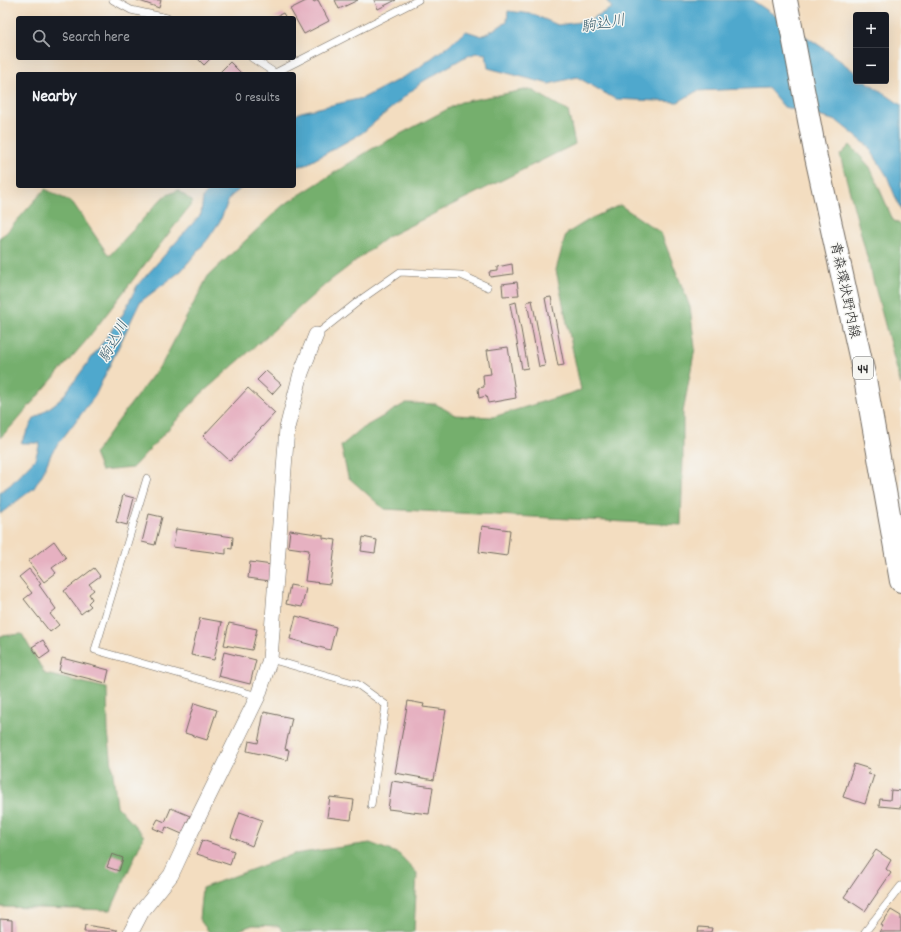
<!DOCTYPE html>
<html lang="en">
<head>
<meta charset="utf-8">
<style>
	:root { --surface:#171b24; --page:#20242c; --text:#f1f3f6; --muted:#9ea1a6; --line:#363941 }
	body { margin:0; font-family:Dekko,"Klee One",sans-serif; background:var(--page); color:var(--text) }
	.controls { position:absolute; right:12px; top:12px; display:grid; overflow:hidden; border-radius:4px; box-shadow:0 4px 16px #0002 }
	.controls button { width:36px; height:36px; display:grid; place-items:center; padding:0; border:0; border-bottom:1px solid var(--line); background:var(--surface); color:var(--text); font:20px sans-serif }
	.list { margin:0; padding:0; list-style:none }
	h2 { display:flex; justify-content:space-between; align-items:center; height:52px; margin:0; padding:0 16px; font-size:17px }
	h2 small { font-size:13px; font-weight:400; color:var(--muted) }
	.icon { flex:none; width:22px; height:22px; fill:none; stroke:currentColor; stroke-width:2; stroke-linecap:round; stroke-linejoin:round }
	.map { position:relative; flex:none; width:901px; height:932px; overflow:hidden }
	.search { position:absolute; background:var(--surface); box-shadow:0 4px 16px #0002; left:16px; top:16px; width:280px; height:44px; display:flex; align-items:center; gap:10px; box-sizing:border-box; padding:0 14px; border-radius:4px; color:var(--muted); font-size:15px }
	.panel { position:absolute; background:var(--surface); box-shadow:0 4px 16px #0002; left:16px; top:72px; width:280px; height:116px; border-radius:4px }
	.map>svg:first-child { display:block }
</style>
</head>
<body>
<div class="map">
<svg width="901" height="932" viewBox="0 0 901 932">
	<rect width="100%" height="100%" fill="#f6f6f2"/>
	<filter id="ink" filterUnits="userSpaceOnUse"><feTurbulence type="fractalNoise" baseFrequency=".025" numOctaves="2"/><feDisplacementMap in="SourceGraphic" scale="8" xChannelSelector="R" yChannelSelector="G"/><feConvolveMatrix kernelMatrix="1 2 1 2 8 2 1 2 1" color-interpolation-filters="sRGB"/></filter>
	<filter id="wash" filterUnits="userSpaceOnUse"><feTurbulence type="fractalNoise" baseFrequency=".012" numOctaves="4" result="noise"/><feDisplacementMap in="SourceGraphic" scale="16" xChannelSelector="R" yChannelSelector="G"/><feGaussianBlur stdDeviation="0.9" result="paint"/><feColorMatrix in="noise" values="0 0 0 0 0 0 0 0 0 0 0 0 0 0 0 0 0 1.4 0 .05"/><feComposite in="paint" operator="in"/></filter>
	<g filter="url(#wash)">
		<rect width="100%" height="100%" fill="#f3ddc0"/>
		<path fill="#74af6d" stroke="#506d4c" d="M530,89L568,111L575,144L387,237L327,283L201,394L132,468L101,471L94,454L130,405L163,362L208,276L282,206L370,150L461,102Z
			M850,145L870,167L893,220L901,225V385L840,155Z
			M45,189L73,203L109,256L163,197L178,190L193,202L85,342L10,428L0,438V237L6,233Z
			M620,205L661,233L690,307L695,348L683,412V459L681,525L384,509L348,477L341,446L361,429L406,403L436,404L455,415L493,417L581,390L556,270L566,234L590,219Z
			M22,634L45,674L107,688L108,732L117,806L144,836L111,910L0,907V636Z
			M370,843L399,854L417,873L414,932H283L279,926L253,925L234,932H209L199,919L202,888L294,854Z"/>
		<path fill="#4fa8cd" stroke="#3d6a7c" d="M606,0H752L829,52L856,73V81H866L901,105V211L887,176L868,146L837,121L784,107L768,88L697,91L678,102L615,99L577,77L549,84L488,68L486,54L476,53L463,58L422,82L362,133L305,165L294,167V116L301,112L363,98L413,72L449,45L466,31L482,36L507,22L508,11L532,14L558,25L587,21L612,8Z
			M213,186H244L230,197L220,221L208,239L181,271L140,302L95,396L52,452L43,473L34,488L0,514V492L10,485L35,459L40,443H21L34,419L61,399L98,349L123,314L137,286L201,214L203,197Z"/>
		<g id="blocks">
			<path fill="#e6b1c1" d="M137,0H161L159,8Z
				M308,0H313L314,2L318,0L329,21L304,34L290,9Z
				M335,0H358L339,9Z
				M374,0H396L378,9Z
				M283,13L286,18H273Z
				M197,58H211L204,65Z
				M230,62L242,74H218Z
				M512,264L513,274L490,277L489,272L497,271V267Z
				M517,282L519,295L503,296L502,284Z
				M551,297L564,365L558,366L545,298Z
				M532,300L545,366L539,367L527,302Z
				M516,302L528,368L522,369L510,304Z
				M508,347L516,398L488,403L486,396L479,398L478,388L484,387L483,375L491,374L487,350Z
				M266,371L281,384L272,394L257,380Z
				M248,388L275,413L230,461L203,436Z
				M123,495L134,498L127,525L116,522Z
				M149,514L162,517L155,545L142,542Z
				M482,526L510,530L507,556L479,552Z
				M176,529L233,537L232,549L226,548V554L173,547Z
				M290,530L323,535V538L336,540L330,584L305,581L309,550L288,547Z
				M363,537L377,540L375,553L361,551Z
				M54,541L66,558L52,568L56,573L44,582L28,561Z
				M250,562L272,565L270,581L248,578Z
				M94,568L100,576L89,584L94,590L89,594L92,599L88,603L91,606L81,614L64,591Z
				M29,569L41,584L39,585L56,609L50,614L59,625L50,632L24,599L32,593L19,577Z
				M290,585L306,588L302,607L286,604Z
				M296,616L336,627L330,650L290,639Z
				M200,618L222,622L214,660L191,655Z
				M229,623L257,629L252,650L224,645Z
				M43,640L50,652L40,659L32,647Z
				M224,652L256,660L250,684L218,676Z
				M62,658L109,670L106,683L59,671Z
				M408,701L424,704L423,707L446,710L434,780L395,773Z
				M194,703L217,710L207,740L185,733Z
				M264,712L292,718L285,749L289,750L287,760L247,751L249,741L258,743Z
				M854,764L870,769L868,774L874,775L865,804L843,797Z
				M392,781L433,787L429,814L388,809Z
				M891,790L901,791V808L879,806L880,799L890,800Z
				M330,797L354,800L351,820L327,817Z
				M171,808L190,816L182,834L166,827L164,833L153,828L158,819L165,822Z
				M240,812L262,820L252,846L231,837Z
				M202,840L234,851L230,865L197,854Z
				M876,850L891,860L886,869L891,873L865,911L844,897Z
				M112,854L123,858L119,871L107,867Z
				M891,910L901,916V932H879L883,926L881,925Z
				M0,919L12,920V932H0Z
				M85,925L117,930V932H84Z
				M699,927L712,928L711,932H698Z"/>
		</g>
	</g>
	<g filter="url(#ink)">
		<use href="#blocks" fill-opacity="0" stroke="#71695f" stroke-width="1"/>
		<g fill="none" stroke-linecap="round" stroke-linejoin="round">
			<g stroke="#71695f" stroke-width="8">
				<path id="lane" d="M113,0L131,10L167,18
					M252,58L275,73L418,0
					M316,335L360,300L400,272L461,275L488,287
					M147,478L95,650L258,696
					M270,659L357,684L386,705L371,805
					M865,932L901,886"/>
			</g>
			<g stroke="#71695f" stroke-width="16">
				<path id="street" d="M131,932L142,911L171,875L191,832L258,696L270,659L287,428L301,373L316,335"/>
			</g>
			<g stroke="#71695f" stroke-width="24">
				<path id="primary" d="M786,0L816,157L865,379L901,581"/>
			</g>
			<use href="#lane" stroke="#fff" stroke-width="7"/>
			<use href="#street" stroke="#fff" stroke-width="15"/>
			<use href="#primary" stroke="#fff" stroke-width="22"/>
		</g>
	</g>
	<g text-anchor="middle" stroke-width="3" stroke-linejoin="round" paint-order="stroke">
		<rect fill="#f6f6f2" stroke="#686867" stroke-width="1" x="853" y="357" width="20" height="22" rx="3"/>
		<g font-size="13" font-weight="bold" fill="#2b2b2b">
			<text x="863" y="373">44</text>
		</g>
		<g font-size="14" fill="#2b2b2b" stroke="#f6f6f2">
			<text transform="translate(846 290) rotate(78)" y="5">青森環状野内線</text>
		</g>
		<g font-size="15" font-style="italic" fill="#395d6c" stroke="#f6f6f2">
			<text transform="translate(603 23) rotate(-10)" y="5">駒込川</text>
			<text transform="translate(113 341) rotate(-62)" y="5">駒込川</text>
		</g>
	</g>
</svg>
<div class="controls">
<button>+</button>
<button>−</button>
</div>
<div class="search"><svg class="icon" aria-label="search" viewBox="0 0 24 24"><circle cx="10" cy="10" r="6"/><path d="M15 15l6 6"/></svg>Search here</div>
<section class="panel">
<h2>Nearby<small>0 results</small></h2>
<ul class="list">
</ul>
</section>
</div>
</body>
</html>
